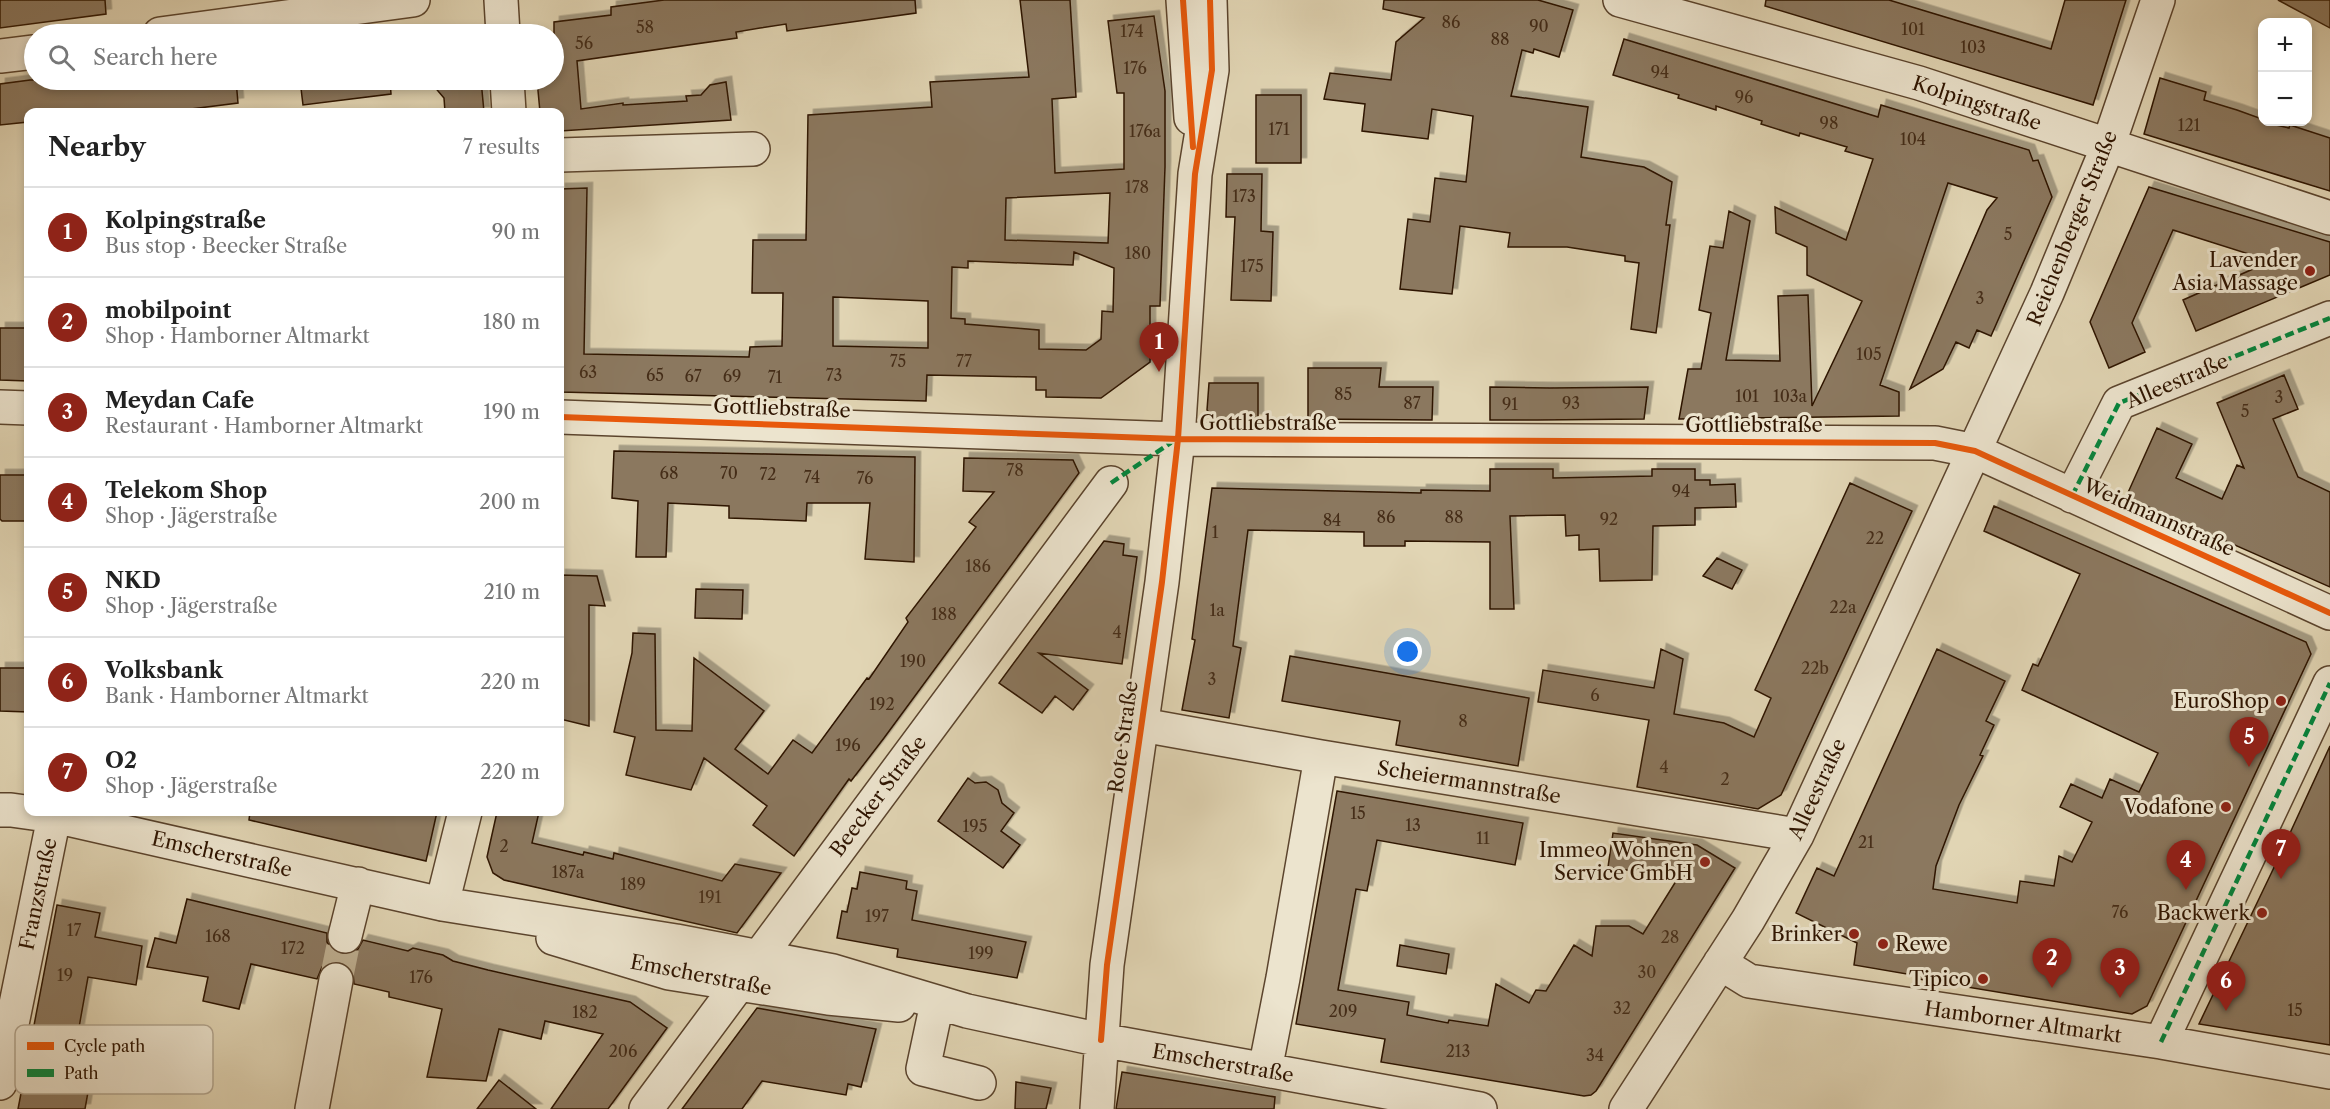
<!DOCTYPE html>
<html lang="en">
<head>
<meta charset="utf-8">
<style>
	:root { --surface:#fff; --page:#f6f6f6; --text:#222; --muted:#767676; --line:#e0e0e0; --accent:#8f2418 }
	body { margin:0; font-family:"Libre Caslon Text",serif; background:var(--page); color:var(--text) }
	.controls { position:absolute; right:18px; top:18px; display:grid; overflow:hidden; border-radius:12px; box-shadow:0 3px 9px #0003 }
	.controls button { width:54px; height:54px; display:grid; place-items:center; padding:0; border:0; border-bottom:2px solid var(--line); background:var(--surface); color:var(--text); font:30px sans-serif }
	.you { position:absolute; left:1408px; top:652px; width:21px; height:21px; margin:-15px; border:4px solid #fff; border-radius:50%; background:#1a73e8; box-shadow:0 0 0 9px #1a73e833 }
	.badge { display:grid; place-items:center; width:39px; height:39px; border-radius:50%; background:var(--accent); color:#fff; font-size:20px; font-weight:700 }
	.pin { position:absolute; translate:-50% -50px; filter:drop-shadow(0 2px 3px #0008) }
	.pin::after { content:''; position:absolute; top:32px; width:21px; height:18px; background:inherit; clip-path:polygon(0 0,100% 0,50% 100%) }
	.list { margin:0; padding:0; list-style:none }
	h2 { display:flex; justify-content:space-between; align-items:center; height:78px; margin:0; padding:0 24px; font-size:26px }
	h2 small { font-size:20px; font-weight:400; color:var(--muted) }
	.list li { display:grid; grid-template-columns:39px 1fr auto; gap:18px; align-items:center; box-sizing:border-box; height:90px; padding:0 24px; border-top:2px solid var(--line) }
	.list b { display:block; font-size:22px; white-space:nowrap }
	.list p { margin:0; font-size:20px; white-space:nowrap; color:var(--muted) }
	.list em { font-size:20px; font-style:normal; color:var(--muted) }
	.icon { flex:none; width:33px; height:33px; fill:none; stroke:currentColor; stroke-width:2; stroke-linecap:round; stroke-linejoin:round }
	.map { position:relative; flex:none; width:2330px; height:1109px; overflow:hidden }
	.search { position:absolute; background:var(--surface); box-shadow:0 3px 9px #0003; left:24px; top:24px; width:540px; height:66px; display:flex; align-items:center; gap:15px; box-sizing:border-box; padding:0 21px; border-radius:33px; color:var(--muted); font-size:22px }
	.panel { position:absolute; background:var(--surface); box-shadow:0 3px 9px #0003; left:24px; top:108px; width:540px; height:708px; border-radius:12px }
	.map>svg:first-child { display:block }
</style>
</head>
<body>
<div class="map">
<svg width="2330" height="1109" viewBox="0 0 2330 1109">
	<defs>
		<filter id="shadow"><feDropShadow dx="5.5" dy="-5.5" stdDeviation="0" flood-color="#0004"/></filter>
	</defs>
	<rect width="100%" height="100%" fill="#e1d5b4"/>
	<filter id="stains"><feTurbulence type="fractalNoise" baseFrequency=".00333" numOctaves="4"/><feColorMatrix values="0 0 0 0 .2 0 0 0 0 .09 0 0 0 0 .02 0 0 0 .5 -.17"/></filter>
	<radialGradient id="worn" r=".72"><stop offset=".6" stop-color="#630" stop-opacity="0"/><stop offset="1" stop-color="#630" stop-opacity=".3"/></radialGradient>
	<path fill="#8b785e" stroke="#2e1400" stroke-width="1.5" fill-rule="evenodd" filter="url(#shadow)" d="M0,0H105L106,14L0,28Z
		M664,0H915L916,13L787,31L786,24L760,28L736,32L737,38L577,61L581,109L623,103V105L687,101L686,96L701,95L710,85L726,82L731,120L560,131V112H540L537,80H554V22L611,15V7Z
		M1020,0H1070L1076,97L1052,99L1055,173L1124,169V93H1117L1108,21L1154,16L1165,91V167L1160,306H1150V362L1101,398L1046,397V390H1036V377L927,375L926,401L560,392V189L587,188L584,354L749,357L750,347L782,346L783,293H752L753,240H806L808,115L932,107L930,82L1029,77ZM1110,193L1108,243L1005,240L1006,198ZM1074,252L1114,268L1113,312L1102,311L1101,339L1086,350L1039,349V330L965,324V319L951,318L952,267L968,268V261L1073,265ZM833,297L928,301V348L833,346Z
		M1384,0H1538L1573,10L1559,57L1534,49L1533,53L1522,50L1511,96L1588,107L1581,157L1644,167L1672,182L1666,225H1670L1656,333L1631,329L1639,263L1625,261V256L1567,247H1508L1510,233L1460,226L1452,294L1400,289L1408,219L1430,222L1435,178L1466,182L1473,116L1432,109L1428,139L1362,131L1365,104L1324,99L1330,73L1391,80L1396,42L1424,18L1383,9Z
		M1766,0H1889L2051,49L2065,0H2126L2093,105L1765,6Z
		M2278,0H2330V28Z
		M1624,39L1878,117L1881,105L2029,150L2033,161L2038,160L2052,197L1991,336L1977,330L1969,348L1956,342L1943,369L1910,389L1987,210L1997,198L1948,183L1880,385L1899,392V416L1679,419L1688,369H1701L1711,313L1699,310L1710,246L1723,248L1729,211L1750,221L1726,360L1780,361L1778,296L1808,295L1812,406L1862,301L1807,275V247L1776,233L1775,207L1846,240L1873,159L1845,151L1847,147L1800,133L1799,136L1761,124L1762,121L1716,106V110L1678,98L1679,95L1613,75Z
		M2160,78L2206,92L2204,100L2237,110L2262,119V122L2289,128L2290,125L2330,138V191L2144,134Z
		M30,80H236L238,103L167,112H28V122L0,125V84Z
		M300,80H390L391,94L303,105Z
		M444,80H481L484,112H445L444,98L432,84L445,83Z
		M1256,95H1301V163H1256Z
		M1227,174H1262L1261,231L1273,232L1271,301L1231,300L1235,217H1226Z
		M2149,187L2330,242V275L2196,331L2183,300L2271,261L2173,230L2132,323L2145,352L2109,368L2090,322Z
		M0,328H28V381L0,380Z
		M1308,368H1381L1379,387H1433L1432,420L1308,419Z
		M2284,375L2298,409L2273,419L2298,477L2330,492V587L2126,497L2157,428L2192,444L2176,478L2222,499L2237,465L2244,468L2217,403Z
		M1209,383H1258V419H1215L1207,410Z
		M1490,387L1550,388L1648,387L1644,419L1538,420H1490Z
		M614,451L915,457L914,562L865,559L870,503H807L806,521L729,518V506L668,503L666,557H636L638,501L612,498Z
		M964,458L1073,460L1079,473L884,738L851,781L849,779L794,856L753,825L767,806L704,758L691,790L626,775L635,737L614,732L632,653L633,633L655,634L656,730L692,731L694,658L764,711L735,749L768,774L793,740L812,753L867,678L869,679L908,622L906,618L976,527L969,522L994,492L963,491Z
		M1490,469H1553V478L1652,476V469H1695V480H1710V485L1735,484L1736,507L1695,508V525L1653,526L1652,580L1600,581L1599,549L1579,550V535L1566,536L1565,515L1510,516L1514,609H1490V542L1405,541V546H1364V532L1248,530L1233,646L1241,648L1229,718L1182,710L1195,640L1192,639L1212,488L1421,493V490L1490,491Z
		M0,475H28V521H2L0,519Z
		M1850,483L1912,511L1781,795L1758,809L1637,787L1649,720L1538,702L1543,670L1654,688L1661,649L1683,659L1674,714L1724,723L1754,737L1771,698L1755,690Z
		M1994,506L2306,642L2311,654L2147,1006L2132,1014L1918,979L1919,976L1854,965L1857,943L1796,913L1817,868L1834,876L1937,649L2005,681L1986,721L1994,725L1980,755L1983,756L1959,805L1936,866L1933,889L2017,903L2020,881L2054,886L2059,856L2072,862L2092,822L2060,807L2071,784L2102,798L2110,779L2139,792L2158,753L2022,690L2033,664L2038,666L2080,574L1984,531Z
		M1104,541L1124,544L1123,555L1137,557L1122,664L1039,653L1088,690L1073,710L1055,696L1042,713L999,683Z
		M1717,558L1742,570L1732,589L1703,576Z
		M560,575L597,576L605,606L589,605V726L560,719Z
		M696,589L743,590L742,619L695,618Z
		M1290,656L1529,698L1518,766L1396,745L1400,721L1282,701Z
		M0,668H28V712L0,711Z
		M2330,746V1045L2199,1024L2279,857Z
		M968,778L975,783L986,782L998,790L1002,803L1014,813L1001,831L1020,845L1003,868L938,821Z
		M1337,791L1523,823L1515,865L1377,840L1367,891L1356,889L1338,990L1409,1002L1407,1015L1448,1023L1449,1020L1488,1026L1496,984L1529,1003L1536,990L1546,991L1574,945L1592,956L1596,926H1629L1643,934L1678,878L1608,867L1613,833L1697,845L1735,868L1596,1091L1591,1095L1584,1096L1381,1062L1385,1039L1296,1024Z
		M250,812H437L426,861L249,820Z
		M497,812H539L532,843L562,850L583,855L584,852L613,859L614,853L722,881L735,864L781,873L737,933L504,880L493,873L487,857Z
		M860,872L907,881L906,889L917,891L912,920L1026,942L1017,978L897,957L898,949L837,938L842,911L847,912L852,888L857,889Z
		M187,899L327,933V942L332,949L341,954H350L358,949L363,940L408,951L413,948L443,955L453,961L488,970L630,1002L667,1028L608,1109H551L603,1034L545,1021L541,1039L499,1029L486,1081L427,1077L442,1009L389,997V992L354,984L353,973L349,966L340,962H330L322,967L317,979L251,964L239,1009L203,1001L208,977L147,967L155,938L176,943Z
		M57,905L100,913L95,937L142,946L136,985L88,977L78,1033L98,1036L85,1109H18Z
		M1400,945L1449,954L1446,974L1397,966Z
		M757,1008L876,1029L861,1087L848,1084L846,1095L762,1081L742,1109H682Z
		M1122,1072L1275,1097L1274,1109H1116Z
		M499,1080L536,1109H477Z
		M1016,1082L1051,1088L1046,1109H1015Z"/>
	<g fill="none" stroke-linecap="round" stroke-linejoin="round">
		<path stroke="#bdae90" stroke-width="33" stroke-dasharray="33 16" stroke-linecap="butt" d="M336,980L345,936"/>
		<g stroke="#5b442d" stroke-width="36">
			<path id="minor" d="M501,0L503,34
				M1183,0L1191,118
				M1620,0L1919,83L2330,218
				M160,34L413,0
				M0,56L34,52
				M507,80L509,112
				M560,155L753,149
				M0,407L28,408
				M560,417L1178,439L1935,443L1975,451L2330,613
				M2072,496L2119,403L2330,318
				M1142,725L1321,757L1797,835
				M0,810H11L54,816L442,904L676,941L833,971L967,1011L1101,1040L1480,1109
				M442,904L465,812
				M345,936L358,884
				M553,938L669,973L828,998L899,1005
				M1720,963L1749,981L2161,1042L2330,1072
				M936,1008L923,1069L979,1083
				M2161,1042L2330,683
				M1265,1070L1283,978L1321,757
				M0,1083L55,812
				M312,1109L336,980
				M646,1109L1111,483
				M1097,1109L1107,965L1162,582L1178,439L1195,174L1212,70L1210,0
				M1626,1109L1748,920L1797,835L2047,293L2108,146L2158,0"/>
		</g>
		<use href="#minor" stroke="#ece4ce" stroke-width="33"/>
		<path stroke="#00873e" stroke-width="4.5" stroke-dasharray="9 4.5" stroke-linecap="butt" d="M1111,483L1175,440
			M2072,496L2119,403L2330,318
			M2161,1042L2330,683"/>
		<g stroke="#ece4ce" stroke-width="10">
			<path id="cycleway" d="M1183,0L1193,147
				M560,417L1178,439L1935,443L1975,451L2330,613
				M1101,1040L1107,965L1162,582L1178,439L1195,174L1212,70L1210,0"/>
		</g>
		<use href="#cycleway" stroke="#e8590c" stroke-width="6"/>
	</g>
	<g fill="#8f2418" stroke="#ece4ce" stroke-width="2">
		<circle cx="2310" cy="271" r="6"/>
		<circle cx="2281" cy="701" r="6"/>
		<circle cx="2226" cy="807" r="6"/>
		<circle cx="1705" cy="862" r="6"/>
		<circle cx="2262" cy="913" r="6"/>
		<circle cx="1854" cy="934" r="6"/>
		<circle cx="1883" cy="944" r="6"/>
		<circle cx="1983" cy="979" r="6"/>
	</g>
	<g text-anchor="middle" stroke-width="6" stroke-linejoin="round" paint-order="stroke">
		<g font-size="16" fill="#452d18">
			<text x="1451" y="28">86</text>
			<text x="1539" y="32">90</text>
			<text x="645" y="33">58</text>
			<text x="1913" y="35">101</text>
			<text x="1132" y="37">174</text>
			<text x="1500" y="45">88</text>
			<text x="584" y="49">56</text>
			<text x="1973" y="53">103</text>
			<text x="1135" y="74">176</text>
			<text x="1660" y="78">94</text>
			<text x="1744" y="103">96</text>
			<text x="1829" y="129">98</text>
			<text x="2189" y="131">121</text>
			<text x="1279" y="135">171</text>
			<text x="1145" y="137">176a</text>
			<text x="1913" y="145">104</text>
			<text x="1137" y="193">178</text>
			<text x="1244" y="202">173</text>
			<text x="2008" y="240">5</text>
			<text x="1138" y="259">180</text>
			<text x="1252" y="272">175</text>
			<text x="1980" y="304">3</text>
			<text x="1869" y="360">105</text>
			<text x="898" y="367">75</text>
			<text x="964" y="367">77</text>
			<text x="588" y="378">63</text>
			<text x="655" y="381">65</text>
			<text x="834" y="381">73</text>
			<text x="693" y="382">67</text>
			<text x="732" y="382">69</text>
			<text x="775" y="383">71</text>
			<text x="1343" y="400">85</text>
			<text x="1747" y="402">101</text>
			<text x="1790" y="402">103a</text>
			<text x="2279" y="403">3</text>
			<text x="1412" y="409">87</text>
			<text x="1571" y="409">93</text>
			<text x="1510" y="410">91</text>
			<text x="2245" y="417">5</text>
			<text x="1015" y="476">78</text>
			<text x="669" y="479">68</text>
			<text x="729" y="479">70</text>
			<text x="768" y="480">72</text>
			<text x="812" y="483">74</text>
			<text x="865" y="484">76</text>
			<text x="1681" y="497">94</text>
			<text x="1386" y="523">86</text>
			<text x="1454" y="523">88</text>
			<text x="1609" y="525">92</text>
			<text x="1332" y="526">84</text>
			<text x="1215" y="538">1</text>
			<text x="1875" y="544">22</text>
			<text x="978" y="572">186</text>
			<text x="1843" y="613">22a</text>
			<text x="1217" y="616">1a</text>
			<text x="944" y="620">188</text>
			<text x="1117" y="638">4</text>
			<text x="913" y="667">190</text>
			<text x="1815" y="674">22b</text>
			<text x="1212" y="685">3</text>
			<text x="1595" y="701">6</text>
			<text x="882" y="710">192</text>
			<text x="1463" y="727">8</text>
			<text x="848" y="751">196</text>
			<text x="1664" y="773">4</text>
			<text x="1725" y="785">2</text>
			<text x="1358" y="819">15</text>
			<text x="1413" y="831">13</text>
			<text x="975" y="832">195</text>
			<text x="1483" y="844">11</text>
			<text x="1866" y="848">21</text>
			<text x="504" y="852">2</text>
			<text x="568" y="878">187a</text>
			<text x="633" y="890">189</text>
			<text x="710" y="903">191</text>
			<text x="2120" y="918">76</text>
			<text x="877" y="922">197</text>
			<text x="74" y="936">17</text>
			<text x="218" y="942">168</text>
			<text x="1670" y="943">28</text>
			<text x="293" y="954">172</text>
			<text x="981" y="959">199</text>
			<text x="1647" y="978">30</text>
			<text x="65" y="981">19</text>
			<text x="421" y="983">176</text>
			<text x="1622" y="1014">32</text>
			<text x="2295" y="1016">15</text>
			<text x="1343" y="1017">209</text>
			<text x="585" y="1018">182</text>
			<text x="623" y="1057">206</text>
			<text x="1458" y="1057">213</text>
			<text x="1595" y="1061">34</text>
		</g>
		<g font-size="20" fill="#2e1400" stroke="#ece4ce">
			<text transform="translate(1977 103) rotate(18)" y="7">Kolpingstraße</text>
			<text transform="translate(2072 228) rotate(-68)" y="7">Reichenberger Straße</text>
			<text transform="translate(2177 381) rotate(-23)" y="7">Alleestraße</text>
			<text transform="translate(782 408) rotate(2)" y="7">Gottliebstraße</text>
			<text x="1268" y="430">Gottliebstraße</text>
			<text x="1754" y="432">Gottliebstraße</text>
			<text transform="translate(2159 517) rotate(24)" y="7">Weidmannstraße</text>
			<text transform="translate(1123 737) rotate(-82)" y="7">Rote Straße</text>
			<text transform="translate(1469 782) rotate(9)" y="7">Scheiermannstraße</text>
			<text transform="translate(1817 789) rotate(-65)" y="7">Alleestraße</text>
			<text transform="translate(878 796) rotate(-53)" y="7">Beecker Straße</text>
			<text transform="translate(222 854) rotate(13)" y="7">Emscherstraße</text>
			<text transform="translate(38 894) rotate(-78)" y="7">Franzstraße</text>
			<text transform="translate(701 975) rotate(11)" y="7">Emscherstraße</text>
			<text transform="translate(2023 1022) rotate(8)" y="7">Hamborner Altmarkt</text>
			<text transform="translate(1223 1063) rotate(10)" y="7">Emscherstraße</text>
		</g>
		<g font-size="20" fill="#2e1400" stroke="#ece4ce" text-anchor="end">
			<text x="2298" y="267">Lavender<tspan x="2298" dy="23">Asia Massage</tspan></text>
			<text x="2269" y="708">EuroShop</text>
			<text x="2214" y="814">Vodafone</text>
			<text x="1693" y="857">Immeo Wohnen<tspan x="1693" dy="23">Service GmbH</tspan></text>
			<text x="2250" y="920">Backwerk</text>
			<text x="1842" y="941">Brinker</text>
			<text x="1895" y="951" text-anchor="start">Rewe</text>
			<text x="1971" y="986">Tipico</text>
		</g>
	</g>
	<rect x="15" y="1025" width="198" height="69" rx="9" fill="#ece4ce" stroke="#b3a690" stroke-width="1.5"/>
	<rect x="27" y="1042" width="27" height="8" fill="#e8590c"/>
	<rect x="27" y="1069" width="27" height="8" fill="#00873e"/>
	<g font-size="16" fill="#2e1400">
		<text x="64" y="1052">Cycle path</text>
		<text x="64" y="1079">Path</text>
	</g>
	<rect width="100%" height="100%" filter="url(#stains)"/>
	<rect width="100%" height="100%" fill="url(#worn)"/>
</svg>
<div class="controls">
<button>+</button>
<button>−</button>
</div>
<div class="you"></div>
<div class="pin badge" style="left:1159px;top:372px">1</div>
<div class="pin badge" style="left:2052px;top:988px">2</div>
<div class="pin badge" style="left:2120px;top:998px">3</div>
<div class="pin badge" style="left:2186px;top:890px">4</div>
<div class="pin badge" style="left:2249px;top:767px">5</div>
<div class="pin badge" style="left:2226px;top:1011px">6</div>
<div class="pin badge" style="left:2281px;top:879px">7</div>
<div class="search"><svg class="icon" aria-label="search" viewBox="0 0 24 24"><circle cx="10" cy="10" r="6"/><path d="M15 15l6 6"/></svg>Search here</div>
<section class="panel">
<h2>Nearby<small>7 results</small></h2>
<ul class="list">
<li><span class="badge">1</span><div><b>Kolpingstraße</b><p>Bus stop · Beecker Straße</p></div><em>90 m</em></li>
<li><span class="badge">2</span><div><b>mobilpoint</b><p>Shop · Hamborner Altmarkt</p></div><em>180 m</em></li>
<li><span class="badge">3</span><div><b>Meydan Cafe</b><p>Restaurant · Hamborner Altmarkt</p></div><em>190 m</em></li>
<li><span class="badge">4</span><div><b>Telekom Shop</b><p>Shop · Jägerstraße</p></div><em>200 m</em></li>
<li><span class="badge">5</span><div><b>NKD</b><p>Shop · Jägerstraße</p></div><em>210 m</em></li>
<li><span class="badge">6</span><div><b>Volksbank</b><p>Bank · Hamborner Altmarkt</p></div><em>220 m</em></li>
<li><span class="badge">7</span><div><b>O2</b><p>Shop · Jägerstraße</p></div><em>220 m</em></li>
</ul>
</section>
</div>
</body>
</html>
